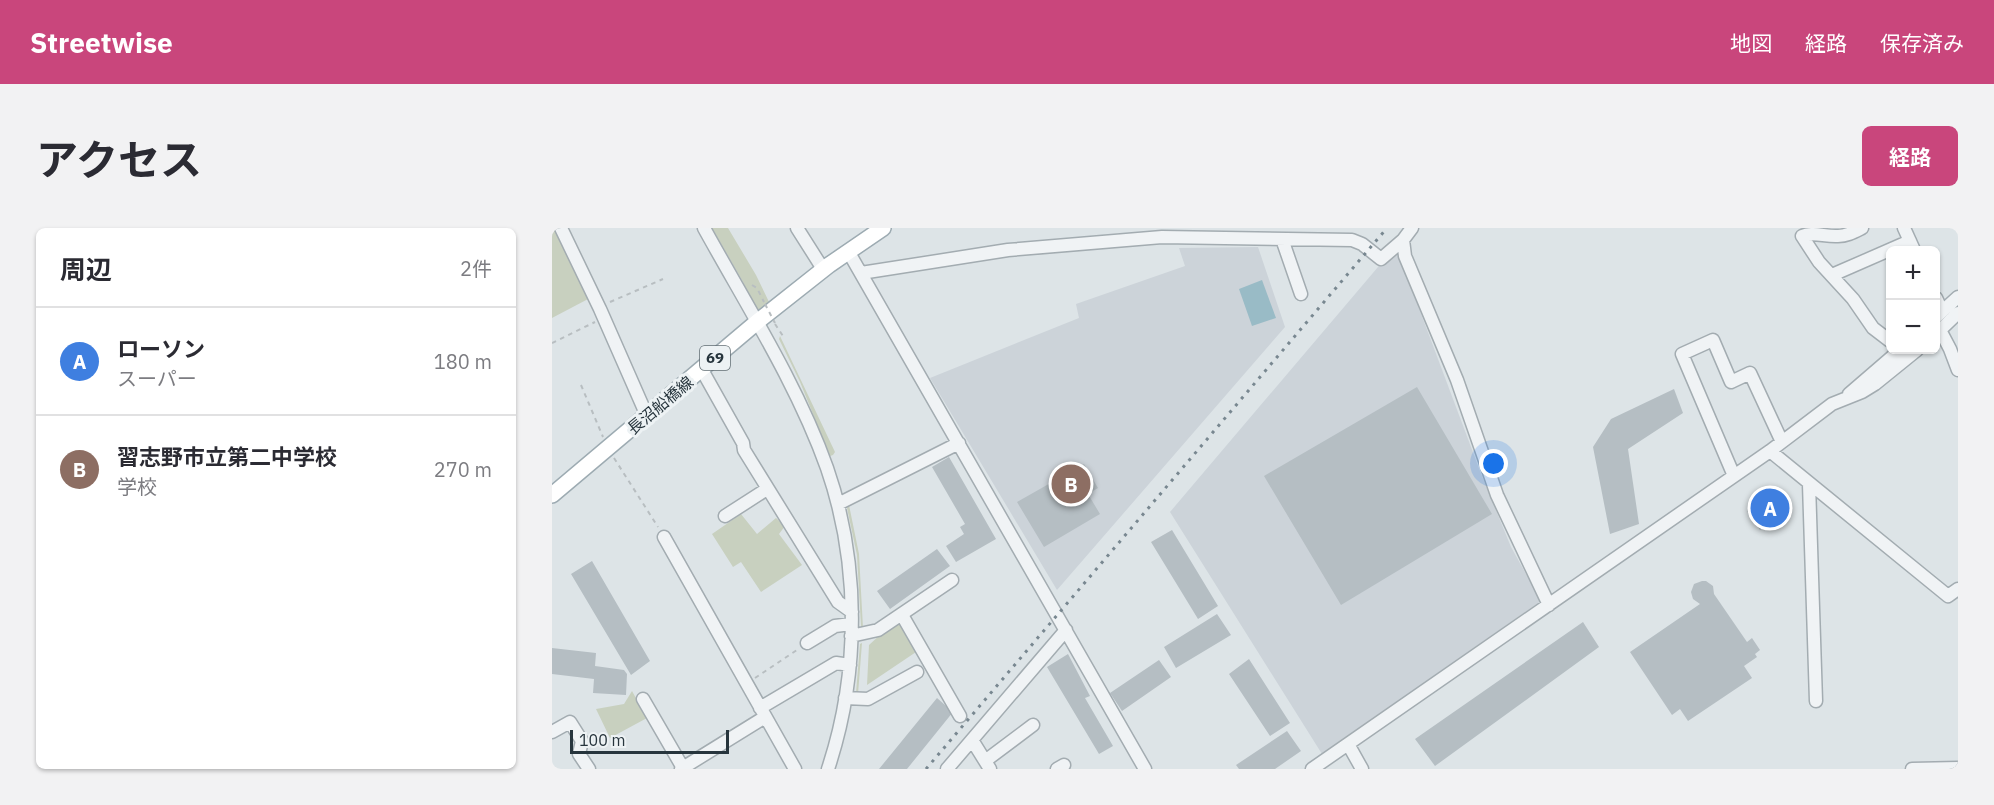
<!DOCTYPE html>
<html lang="ja">
<head>
<meta charset="utf-8">
<style>
	:root { --surface:#fff; --page:#f2f2f3; --text:#2b2b33; --muted:#7c7c81; --line:#e1e1e2; --accent:#c9467c }
	body { margin:0; font-family:"IBM Plex Sans","Noto Sans JP",sans-serif; background:var(--page); color:var(--text) }
	.controls { position:absolute; right:18px; top:18px; display:grid; overflow:hidden; border-radius:9px; box-shadow:0 2px 4px #0004 }
	.controls button { width:54px; height:54px; display:grid; place-items:center; padding:0; border:0; border-bottom:2px solid var(--line); background:var(--surface); color:var(--text); font:30px sans-serif }
	.scale { position:absolute; left:18px; bottom:15px; width:159px; box-sizing:border-box; padding-left:6px; border:3px solid #27353d; border-top:0; font-size:16px; line-height:21px; white-space:nowrap; color:#27353d; -webkit-text-stroke:4px #edf2f4; paint-order:stroke }
	.you { position:absolute; left:942px; top:236px; width:21px; height:21px; margin:-15px; border:4px solid #fff; border-radius:50%; background:#1a73e8; box-shadow:0 0 0 9px #1a73e833 }
	.badge { display:grid; place-items:center; width:39px; height:39px; border-radius:50%; background:var(--accent); color:#fff; font-size:20px; font-weight:700 }
	.pin { position:absolute; translate:-50% -50%; border:3px solid #fff; box-shadow:0 2px 6px #0006 }
	.list { margin:0; padding:0; list-style:none }
	h2 { display:flex; justify-content:space-between; align-items:center; height:78px; margin:0; padding:0 24px; font-size:26px }
	h2 small { font-size:20px; font-weight:400; color:var(--muted) }
	.list li { display:grid; grid-template-columns:39px 1fr auto; gap:18px; align-items:center; box-sizing:border-box; height:108px; padding:0 24px; border-top:2px solid var(--line) }
	.list b { display:block; font-size:22px; white-space:nowrap }
	.list p { margin:0; font-size:20px; white-space:nowrap; color:var(--muted) }
	.list em { font-size:20px; font-style:normal; color:var(--muted) }
	.map { position:relative; flex:none; width:1406px; height:541px; overflow:hidden; border-radius:9px }
	header { display:flex; align-items:center; gap:36px; box-sizing:border-box; height:84px; padding:0 30px; background:var(--accent); color:#fff }
	header strong { font-size:28px }
	nav { display:flex; gap:33px; margin-inline-start:auto; font-size:21px }
	.intro { display:flex; align-items:center; justify-content:space-between; box-sizing:border-box; height:144px; padding:0 36px }
	h1 { margin:0; font-size:42px }
	.button { padding:15px 27px; border-radius:9px; background:var(--accent); color:#fff; font-size:21px; font-weight:700 }
	main { display:flex; gap:36px; padding:0 36px }
	aside { flex:1; background:var(--surface); border-radius:9px; box-shadow:0 2px 4px #0004 }
	.map>svg:first-child { display:block }
</style>
</head>
<body>
<header>
<strong>Streetwise</strong>
<nav><a>地図</a><a>経路</a><a>保存済み</a></nav>
</header>
<div class="intro"><h1>アクセス</h1><a class="button">経路</a></div>
<main>
<aside>
<h2>周辺<small>2件</small></h2>
<ul class="list">
<li><span class="badge" style="background:#3f7fe0">A</span><div><b>ローソン</b><p>スーパー</p></div><em>180 m</em></li>
<li><span class="badge" style="background:#8d6e63">B</span><div><b>習志野市立第二中学校</b><p>学校</p></div><em>270 m</em></li>
</ul>
</aside>
<div class="map">
<svg width="1406" height="541" viewBox="0 0 1406 541">
	<rect width="100%" height="100%" fill="#dde4e7"/>
	<path fill="#ccd3d9" d="M706,19L733,99L505,362L378,150L527,90L524,76L633,38L627,20Z
		M848,22L850,35L928,243L959,319L989,373L770,526L618,284L826,39Z"/>
	<path fill="#c8d0bf" d="M0,0H3L38,70L0,90Z
		M160,0H176L204,47L218,76L205,85L191,54Z
		M228,108L283,224L281,227L278,228L248,154L227,111Z
		M297,277L307,326L311,400L309,398L305,327L295,280Z
		M189,286L205,306L224,290L233,298L227,306L250,337L209,364L189,334L181,339L160,306Z
		M350,394L367,422L315,457L317,417L329,406Z
		M310,415L306,466L304,465L308,416Z
		M80,463L95,490L58,510L44,481L72,476Z"/>
	<path fill="#99bbc6" d="M710,52L724,90L700,98L687,61Z"/>
	<path fill="#b5bec3" d="M865,159L940,286L789,377L712,248Z
		M1122,161L1131,185L1076,221L1087,296L1058,306L1041,219L1059,191Z
		M397,229L444,311L404,334L394,318L412,306L408,299L413,296L380,239Z
		M532,236L546,260L536,266L548,286L492,319L465,274Z
		M1226,261L1238,277L1208,302L1195,283Z
		M620,302L666,378L646,391L599,314Z
		M385,321L398,338L338,381L325,363Z
		M40,333L98,433L79,447L19,346Z
		M1150,353H1154L1161,358L1162,366L1195,414L1200,410L1208,422L1203,426L1205,429L1192,438L1200,450L1136,493L1128,481L1120,487L1078,424L1148,376L1141,371L1139,364L1142,356Z
		M665,386L679,407L624,440L612,419Z
		M1031,394L1047,419L883,538L863,511Z
		M0,420L44,425L43,438L72,442L75,446L74,467L41,465L42,451L0,446Z
		M516,426L538,468L533,470L561,518L547,526L495,439Z
		M697,431L738,495L718,508L677,446Z
		M607,432L619,449L570,483L558,465Z
		M385,470L401,484L355,541H327Z
		M735,503L749,523L723,541H687L684,537Z"/>
	<g fill="none" stroke-linecap="round" stroke-linejoin="round">
		<g stroke="#a3acb1" stroke-width="15">
			<path id="minor" d="M9,0L48,81L95,188
				M152,0C195,78 245,156 275,240C308,335 308,445 276,541
				M245,0L271,41
				M1310,0C1302,4 1295,8 1286,8C1273,9 1261,3 1250,8L1267,34L1301,71L1321,100L1338,113
				M1352,0L1362,22
				M730,11L749,66
				M851,12L853,28L905,152L945,267L997,377
				M296,23L593,541
				M309,45L456,22L610,9L800,12L810,16L829,31L851,12L860,0
				M1280,47L1358,13
				M1384,70L1390,83
				M1384,89L1406,69
				M1388,102L1398,121L1406,142
				M1384,106L1406,85
				M150,142L191,215L192,222L286,374L300,384
				M1297,166L1348,122
				M1218,223L1396,368L1406,361
				M1182,248L1130,126L1161,112L1179,154L1198,145L1230,214
				M1257,256L1264,473
				M286,276L407,215
				M173,288L215,261
				M112,309L243,541
				M350,387L408,488
				M299,408L326,402L400,352
				M255,415L283,398L299,396
				M293,470L316,471L365,444
				M91,471L131,540
				M208,480L284,435L298,437
				M0,504L18,494L30,513L27,526L37,541
				M420,512L438,541
				M796,516L810,541
				M433,533L481,497
				M129,541L213,489
				M395,541L514,402
				M505,541L512,537
				M760,541L1218,223L1280,176L1310,164L1323,156L1365,122
				M1360,541L1406,540"/>
		</g>
		<g stroke="#9dabb2" stroke-width="18">
			<path id="major" d="M0,267L205,94L277,37L331,0"/>
		</g>
		<path stroke="#b8bec1" stroke-width="2" stroke-dasharray="4.5 4.5" stroke-linecap="butt" d="M200,57L205,60L212,74
			M58,74L111,51
			M223,96L233,111
			M0,115L43,94
			M29,157L51,209
			M62,230L106,299
			M203,450L245,422"/>
		<use href="#minor" stroke="#f0f3f5" stroke-width="12"/>
		<use href="#major" stroke="#fff" stroke-width="15"/>
		<path stroke="#788790" stroke-width="3" stroke-dasharray="3 6" stroke-linecap="butt" d="M374,541L835,0"/>
		<path stroke="#b8bec1" stroke-width="2" stroke-dasharray="4.5 4.5" stroke-linecap="butt" d="M213,76L223,95"/>
	</g>
	<g text-anchor="middle" stroke-width="6" stroke-linejoin="round" paint-order="stroke">
		<rect fill="#edf2f4" stroke="#626e74" stroke-width="1.5" x="148" y="118" width="30" height="24" rx="4.5"/>
		<g font-size="15" font-weight="bold" fill="#27353d">
			<text x="163" y="135">69</text>
		</g>
		<g font-size="16" fill="#27353d" stroke="#edf2f4">
			<text transform="translate(108 177) rotate(-40)" y="6">長沼船橋線</text>
		</g>
	</g>
</svg>
<div class="controls">
<button>+</button>
<button>−</button>
</div>
<div class="scale">100 m</div>
<div class="you"></div>
<div class="pin badge" style="left:1218px;top:280px;background:#3f7fe0">A</div>
<div class="pin badge" style="left:519px;top:256px;background:#8d6e63">B</div>
</div>
</main>
</body>
</html>
